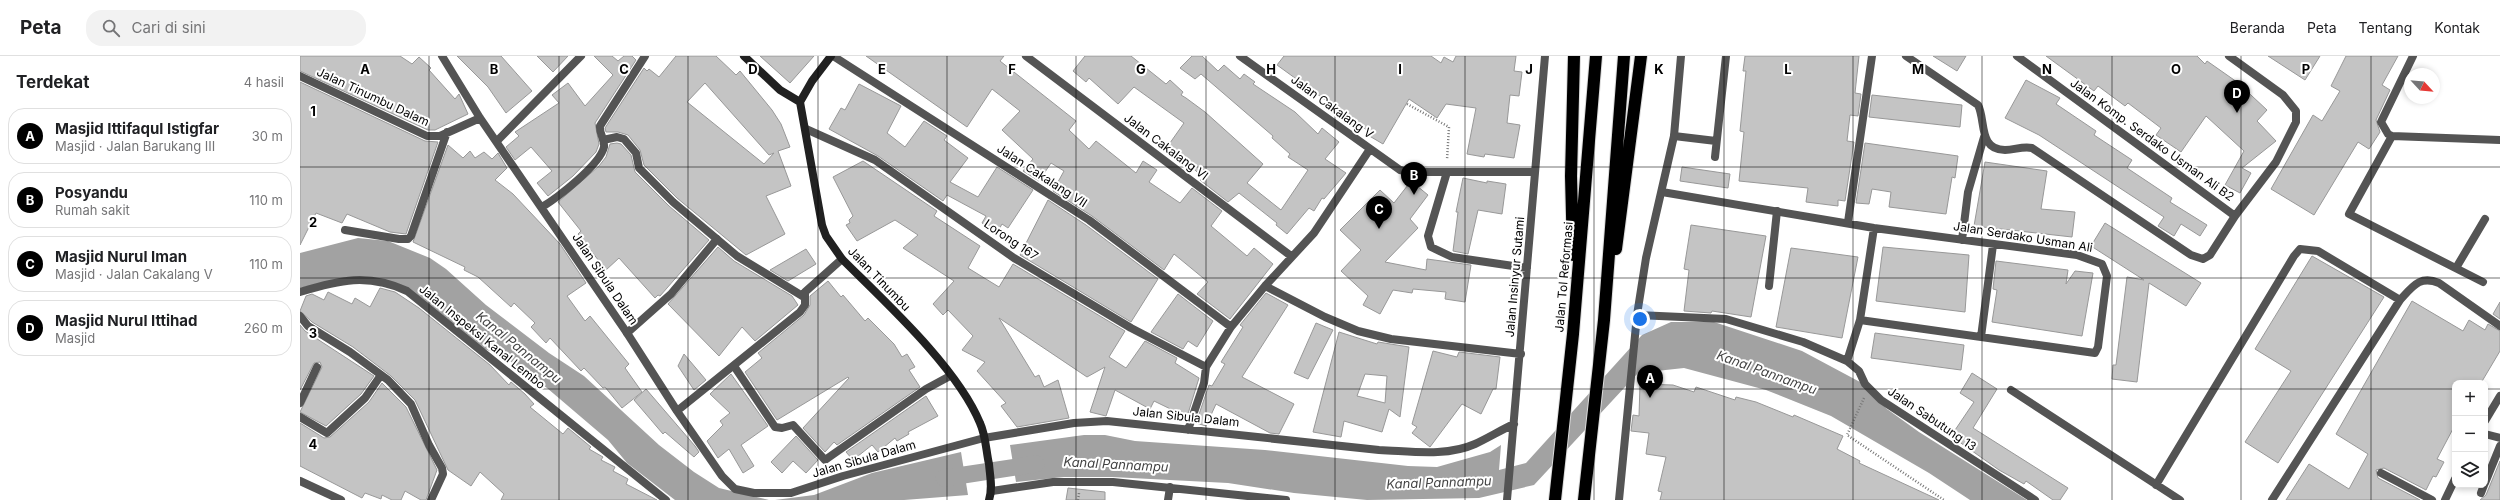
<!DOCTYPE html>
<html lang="id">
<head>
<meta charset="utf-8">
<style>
	:root { --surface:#fff; --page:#f2f2f2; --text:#202124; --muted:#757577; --line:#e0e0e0; --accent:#000 }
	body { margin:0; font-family:Inter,sans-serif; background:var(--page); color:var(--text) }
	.controls { position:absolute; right:12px; bottom:12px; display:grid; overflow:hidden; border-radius:8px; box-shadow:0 2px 6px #0003 }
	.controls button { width:36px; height:36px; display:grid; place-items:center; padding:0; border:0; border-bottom:1px solid var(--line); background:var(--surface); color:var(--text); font:20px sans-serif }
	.compass { position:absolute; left:2104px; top:12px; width:36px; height:36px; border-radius:50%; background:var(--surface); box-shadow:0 2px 6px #0003; rotate:116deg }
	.you { position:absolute; left:1340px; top:263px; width:14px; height:14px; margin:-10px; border:3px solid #fff; border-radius:50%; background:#1a73e8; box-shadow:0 0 0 6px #1a73e833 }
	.badge { display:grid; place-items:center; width:26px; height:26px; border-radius:50%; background:var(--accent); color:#fff; font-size:13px; font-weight:700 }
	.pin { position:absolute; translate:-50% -33px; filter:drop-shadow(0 1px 2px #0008) }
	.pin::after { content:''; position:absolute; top:21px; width:14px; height:12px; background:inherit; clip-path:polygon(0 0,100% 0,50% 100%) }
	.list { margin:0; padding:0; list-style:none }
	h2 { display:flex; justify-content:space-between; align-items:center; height:52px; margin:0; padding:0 16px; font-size:17px }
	h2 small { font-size:13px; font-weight:400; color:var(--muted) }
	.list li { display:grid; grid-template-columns:26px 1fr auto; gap:12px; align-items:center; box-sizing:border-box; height:56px; margin:0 8px 8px; padding:0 8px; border:1px solid var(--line); border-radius:16px }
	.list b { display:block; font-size:15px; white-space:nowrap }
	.list p { margin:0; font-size:13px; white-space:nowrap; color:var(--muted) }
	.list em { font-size:13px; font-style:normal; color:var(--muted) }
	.icon { flex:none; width:22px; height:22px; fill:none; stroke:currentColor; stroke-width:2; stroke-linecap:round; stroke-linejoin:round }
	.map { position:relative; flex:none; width:2200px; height:444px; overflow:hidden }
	header { display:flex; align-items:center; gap:24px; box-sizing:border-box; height:56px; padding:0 20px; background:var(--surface); border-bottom:1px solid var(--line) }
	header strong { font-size:19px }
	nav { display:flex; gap:22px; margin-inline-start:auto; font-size:14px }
	.search { width:280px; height:36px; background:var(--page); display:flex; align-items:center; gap:10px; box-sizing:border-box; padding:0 14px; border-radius:16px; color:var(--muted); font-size:15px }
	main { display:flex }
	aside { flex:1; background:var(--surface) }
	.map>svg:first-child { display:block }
</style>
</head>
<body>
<header>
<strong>Peta</strong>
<div class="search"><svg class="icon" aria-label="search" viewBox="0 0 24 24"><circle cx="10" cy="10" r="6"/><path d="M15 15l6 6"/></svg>Cari di sini</div>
<nav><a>Beranda</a><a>Peta</a><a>Tentang</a><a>Kontak</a></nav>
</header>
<main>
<aside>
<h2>Terdekat<small>4 hasil</small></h2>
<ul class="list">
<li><span class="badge">A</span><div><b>Masjid Ittifaqul Istigfar</b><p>Masjid · Jalan Barukang III</p></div><em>30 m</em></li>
<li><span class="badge">B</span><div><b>Posyandu</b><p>Rumah sakit</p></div><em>110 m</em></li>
<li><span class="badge">C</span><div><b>Masjid Nurul Iman</b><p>Masjid · Jalan Cakalang V</p></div><em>110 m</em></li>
<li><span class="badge">D</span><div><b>Masjid Nurul Ittihad</b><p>Masjid</p></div><em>260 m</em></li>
</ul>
</aside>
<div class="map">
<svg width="2200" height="444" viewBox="0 0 2200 444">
	<rect width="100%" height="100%" fill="#fff"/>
	<path fill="#a2a2a2" d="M58,182L88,185L130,202L146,213L186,249L249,297L284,320L359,389L394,416L419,432L469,444H375L327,407L308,384L247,332L203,300L179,291L107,233L49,221L0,232V197Z
		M1371,266H1414L1502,295L1560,326L1587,353L1619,376L1727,444H1670L1629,417L1531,360L1466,334L1384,312L1338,317L1234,429L1179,442L1067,444L994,437L928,427L812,421H764L716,426L710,389L784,379H805L835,385L965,394L1108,410L1137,411L1190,396L1201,389L1199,414L1226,407L1342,279Z
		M661,396L668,439L604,444H475L514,439L572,417Z"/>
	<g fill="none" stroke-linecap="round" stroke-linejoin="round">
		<path stroke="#a2a2a2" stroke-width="17" d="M644,422L736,408"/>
	</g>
	<path fill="#c4c4c4" stroke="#989898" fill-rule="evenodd" d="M0,0H100L112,8L119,1L131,12L129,14L155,43L159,38L168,58L135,74H128L0,15Z
		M157,0H201L232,35L206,57L188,31Z
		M237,0H268L253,16Z
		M294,0H312L318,5L324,0H332L336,4L295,67L299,88L296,96L273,120L248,140L237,127L252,115L231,91L215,104L206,91L219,80L215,76L259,47L252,39L268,27L285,50L313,19Z
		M376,0H416L436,19L440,15L472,54L481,68L490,91L478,95L491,130L466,140L485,178L446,199L377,142L344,109L340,94L328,79L318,76H306L305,72L344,12L347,15L349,13L359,21ZM405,27L469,99L474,97L464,108L387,46Z
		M460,0H514L490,27Z
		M566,0H704L700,5L776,65L769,74L789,93L796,85L836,117L843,105L857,114L849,126L880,147L892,132L922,155L911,170L947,200L954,192L973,208L930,263L897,238L908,226L874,198L864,214L792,160L753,135L764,115L751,107L739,125L723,115L733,103L702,74L720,55L692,33L667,71Z
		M785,0H831L866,28L870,24L883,36L881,39L886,42L905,56L963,108L947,127L981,154L1008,114L988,101L990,98L972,82L973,80L901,18L895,23L880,12L892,0H902L918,15L924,9L940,23L944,18L955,26L953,28L995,56L1018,78L1022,72L1039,86L1025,103L1046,117L1024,143L1022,142L1014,155L1009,152L987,178L976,169L977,167L939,137L928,146L900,124L903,121L881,102L880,104L865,94L884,67L834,31L818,48L789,22L786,26L773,15Z
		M984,0H1131L1141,7L1144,1L1153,6L1156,0H1216L1214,15L1222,16L1219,40L1210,39L1207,67L1220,69L1214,102L1185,98L1184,101L1167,98L1176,52L1146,48L1137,62L1109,43L1083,88L1066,78L1068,75L977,9Z
		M1445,0H1559L1555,37L1561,38L1558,60L1550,59L1547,85L1554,86L1545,145L1538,144V150L1506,146L1508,132L1439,125L1444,76L1440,75L1446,15H1443Z
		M1633,0H1666L1657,15Z
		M1746,0H1897L1905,8L1907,5L1937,26L1967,54L1957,65L1976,85L1942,112L1951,117L1940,137L1925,129L1944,95L1906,60L1881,96L1856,79L1861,72L1828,47L1825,50L1798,30L1794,35Z
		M1968,0H2020L2005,24Z
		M2046,0H2098L2082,29L2090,34L2076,64L2080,76L2069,93L2058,86L2014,159L1971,133L2013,59L2022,65L2040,35L2031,30Z
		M1726,24L1760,42L1756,48L1796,75L1794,79L1832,104L1827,112L1872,142L1870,146L1907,169L1900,180L1881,168L1874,180L1858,170L1864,161L1739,79L1705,62Z
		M0,26L125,85L138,86L106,178L90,176L47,158L42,167L16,157L0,189Z
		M559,28L601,50L587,77L605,91L624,65L647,80L644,84L668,102L650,126L678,141L697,111L733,134L708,172L702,168L697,177L682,167L686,160L647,139L643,145L578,100L529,73L541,52L545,54Z
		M1572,39L1662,49L1660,71L1569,61Z
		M317,87L321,88L331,99L335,116L369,150L409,184L360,240L358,239L355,242L319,202L306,214L278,178L281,175L258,146L299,110L306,101L310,88Z
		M1565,87L1658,100L1655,122L1652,121L1646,158L1589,151L1591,136L1572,133L1569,148L1556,147Z
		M148,89L163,102L170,95L175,102L184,96L192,103L198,97L207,112L195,124L213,138L260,188L286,227L267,240L285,265L290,260L329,308L325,312L342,336L322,352L305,331L303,332L284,312L281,315L250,282L246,287L231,271L235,267L214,247L211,251L178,221L164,214L165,211L113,186Z
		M563,105L637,155L634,160L680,190L668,212L699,231L713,208L825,275L809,301L826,312L845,285L877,302L875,307L899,322L887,361L854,345L850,353L815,334L806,360L790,356L805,311L787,321L699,262L735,321L739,319L744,331L758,324L769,362L717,371L701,350L706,347L677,315L685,306L662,294L673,280L648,254L643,259L633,248L654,225L603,192L618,179L595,164L557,185L546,169L550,167L549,164L553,160L533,121Z
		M1685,106L1747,115L1741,153L1775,156L1772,181L1674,170Z
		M1382,111L1430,118L1428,132L1380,125Z
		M1163,122L1187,127V125L1206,128L1202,158L1178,154L1168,198L1153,195L1158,156H1156Z
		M1111,125L1128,139L1110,163L1118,172L1085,206L1126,214L1127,203L1171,209L1165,246L1145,243L1146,236L1113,233L1112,237L1093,234L1080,258L1063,249L1068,240L1041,215L1061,194L1040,174L1080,134L1094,147Z
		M748,144L786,169L858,223L831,266L720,199Z
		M1805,167L1901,227L1886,250L1849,227L1837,326L1812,323L1813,309H1816L1827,221L1844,224L1791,190Z
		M1391,169L1466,180L1451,261L1412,255L1411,257L1384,255L1389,214L1384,213Z
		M418,191L434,205L492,240L498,249L455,285L442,271L419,300L368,248Z
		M1583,191L1669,199L1665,256L1576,245Z
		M1491,192L1558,201L1542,282L1476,271Z
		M506,193L516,208L488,225L470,214Z
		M2012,200L2084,241L1978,407L1945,386L1991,315L1955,293Z
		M1696,205L1768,214L1766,228L1775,215L1793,217L1782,280L1692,266L1697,234L1693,233Z
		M528,225L541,241L543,239L565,265L568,262L594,288L602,301L607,298L615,311L609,314L620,331L537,389L534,386L525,396L503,372L549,322L548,321L477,364L445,316L462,302L458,297L504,259L510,249V240Z
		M80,232L95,236L119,252L190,309L209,329L211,326L225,338L234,348L230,351L263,378L268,372L291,391L289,393L303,401L301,404L315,411L313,415L328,423L326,428L357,444H201L204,438L180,416L171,430L148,414L115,344L91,320L53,291L12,266L0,255L6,240L12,238L24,244L28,236L52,248L55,242L70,251Z
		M966,237L988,249L942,321L994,348L979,378L970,377L916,348L906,370L896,367L909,329L912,330L925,308L921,306L943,271L940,269Z
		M878,238L913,265L897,291L888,285L883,293L851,276Z
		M2112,245L2163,275L2169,264L2185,274L2188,268L2200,275V295L2181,327H2155V369L2137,403L2144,406L2136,421L2133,420L2126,434L2084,412L2076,414L2078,422L2120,444H1986L2009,408L2049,433L2068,398L2036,378Z
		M2200,246V263L2193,258Z
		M1016,267L1033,274L1008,323L994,317Z
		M0,269L5,275L74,320L61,338L26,370L0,356L22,311L20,306L14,307L0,334Z
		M1039,276L1077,288L1078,286L1109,291L1100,361L1089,353L1082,376L1044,365L1041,381L1013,376ZM1065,318L1087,320L1085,347L1057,340Z
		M1575,277L1664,289L1661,314L1571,302Z
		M1133,295L1157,301L1159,296L1200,301L1196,333H1193L1181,358L1162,348L1130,391L1112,377L1117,371L1112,368Z
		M384,298L406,324L394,334L378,310Z
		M1672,317L1697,333L1673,372L1768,432L1760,444H1753L1726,425L1724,428L1699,414L1651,380L1674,346L1660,337Z
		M431,318L468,370L441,389L454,410L443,417L429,393L418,402L407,385L423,369L420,365L430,357L410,338Z
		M82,327L106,351L137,414L126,444H121L105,435L101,444H92L82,439L81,443L65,437L62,442L0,410V367L24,382L30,381L69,346Z
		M1340,328L1373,329L1394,336L1396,331L1435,344L1436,341L1456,346L1493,361L1494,359L1543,380L1537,393L1560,405L1559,407L1639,444H1360L1362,436L1358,435L1366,401L1346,398L1349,377L1331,375L1333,359L1339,360Z
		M346,333L395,390L399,396L394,401L365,376L363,378L334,344Z
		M626,340L638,360L608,376L609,378L597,385L595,382L578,396L572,389L553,404L546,396Z
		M496,380L518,404L506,417L493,405L482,417L471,406Z
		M2200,405V444H2180L2186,439Z
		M768,432L805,436V444H766Z"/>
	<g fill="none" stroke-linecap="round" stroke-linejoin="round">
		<g stroke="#dbdbdb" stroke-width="14">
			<path id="motorway" d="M1316,193L1341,0
				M1273,199L1271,120L1274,0
				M1255,444L1273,278L1296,0
				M1284,444L1304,264L1324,0"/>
		</g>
		<path stroke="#767676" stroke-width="2.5" stroke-dasharray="1 2" stroke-linecap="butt" d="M1107,48L1149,71L1147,104
			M1564,342L1547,379L1644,444
			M778,444L779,437"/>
		<path stroke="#545454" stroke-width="8" d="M1374,80L1416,85
			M2092,80L2088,78L2081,66L2113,0
			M197,85L281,0
			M1415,101L1426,0
			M2156,212L2185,163
			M2183,226L2049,158L2092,80L2200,84
			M1469,230L1477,155
			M327,277L371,238L417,183
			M434,310L475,371L482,372L493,369L525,404L626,333L650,320
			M2185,378L2200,382
			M2185,427L2200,390
			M2181,437L2184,429"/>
		<path stroke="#545454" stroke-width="8" d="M142,0L180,62L327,277L377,355L422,420L435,433L454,437H491L543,420L684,382L774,367L807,365L1079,394C1110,395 1146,401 1175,388C1188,382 1201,374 1214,368
			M533,0L789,164L931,271
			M726,0L991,200
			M940,0L1100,114L1109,116H1235
			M1606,0L1678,49C1686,64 1678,94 1705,94C1715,94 1722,90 1732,92L1891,199L1903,203L1910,199L1935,160L1976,106L1996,66V55L1983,39L1929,0
			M1717,0L1935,160
			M0,20L127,80H140L180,62
			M506,73L575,104L714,202L831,272L906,311
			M303,84L317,81L324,83L336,97L339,112L373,146L437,200L504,241
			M1147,116L1128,180L1131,191L1152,201L1227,212
			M1362,136L1574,172L1777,199L1802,208L1807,220L1798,291L1795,297L1560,264
			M242,151C257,142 300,109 304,91C305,83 299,78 300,70L345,0
			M1548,166L1572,0
			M45,174L99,183H108L111,180L147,76
			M1662,184L1668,136L1684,81
			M965,230L1025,261L1058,275L1091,283L1221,298
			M0,236C39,224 68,217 107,235L366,444
			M1337,259L1426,263L1503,286L1547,305L1559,315L1565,328L1581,344L1735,444
			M0,260L8,270L50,296L88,324L111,348L129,389L142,412L143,418L131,444
			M1681,281L1693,189
			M1547,305L1560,264L1574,172
			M1711,334L1880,444
			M0,347L17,311
			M377,355L500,256L505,249V236L542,203
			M0,361L27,377L65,342L81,319
			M2185,365L2200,340
			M888,374L904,327L906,311L931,271L965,230L1014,177L1070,93
			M2081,417L2132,444
			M0,425L41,444
			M1856,429L1994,200L2000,193L2018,195L2100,244
			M692,435L753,426H813L986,444
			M868,444L870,431
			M1207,444L1245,0
			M1319,444L1337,259L1346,202L1374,80L1381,0
			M1972,444L2100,244C2113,230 2120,219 2139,227L2200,270
			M2145,444L2155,423"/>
		<path stroke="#212121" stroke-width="8" d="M444,0L480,34L500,46L522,169L526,180L542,203C585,246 657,311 680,367C686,380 686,395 689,408C690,421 693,432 689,444
			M500,46L512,25L531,0"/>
		<use href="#motorway" stroke="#000" stroke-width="12"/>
	</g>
	<path fill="none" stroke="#000" stroke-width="1" stroke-opacity="0.55" d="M129,0V444M259,0V444M388,0V444M518,0V444M647,0V444M776,0V444M906,0V444M1035,0V444M1165,0V444M1294,0V444M1424,0V444M1553,0V444M1682,0V444M1812,0V444M1941,0V444M2071,0V444M0,111H2200M0,222H2200M0,333H2155M2185,333H2200"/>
	<g text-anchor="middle" stroke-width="4" stroke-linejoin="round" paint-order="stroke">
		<g font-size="12" fill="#000" stroke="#fff">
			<text transform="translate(73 41) rotate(25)" y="4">Jalan Tinumbu Dalam</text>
			<text transform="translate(1032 51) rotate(36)" y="4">Jalan Cakalang V</text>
			<text transform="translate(1852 84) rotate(36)" y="4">Jalan Komp. Serdako Usman Ali B2</text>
			<text transform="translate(866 91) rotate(37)" y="4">Jalan Cakalang VI</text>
			<text transform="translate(742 120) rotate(33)" y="4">Jalan Cakalang VII</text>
			<text transform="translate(1723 181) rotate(9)" y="4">Jalan Serdako Usman Ali</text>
			<text transform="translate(711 184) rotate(34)" y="4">Lorong 167</text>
			<text transform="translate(1215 221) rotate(-85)" y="4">Jalan Insinyur Sutami</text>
			<text transform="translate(1264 221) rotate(-85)" y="4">Jalan Tol Reformasi</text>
			<text transform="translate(305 223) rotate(56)" y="4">Jalan Sibula Dalam</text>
			<text transform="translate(579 223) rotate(46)" y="4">Jalan Tinumbu</text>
			<text transform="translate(182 281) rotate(39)" y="4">Jalan Inspeksi Kanal Lembo</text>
			<text transform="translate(886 361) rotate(6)" y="4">Jalan Sibula Dalam</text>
			<text transform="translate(1632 363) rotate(34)" y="4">Jalan Sabutung 13</text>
			<text transform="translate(564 403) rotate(-16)" y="4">Jalan Sibula Dalam</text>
		</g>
		<g font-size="13" font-style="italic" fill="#434343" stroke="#fff">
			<text transform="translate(219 291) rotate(39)" y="5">Kanal Pannampu</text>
			<text transform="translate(1467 316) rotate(20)" y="5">Kanal Pannampu</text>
			<text transform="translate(816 408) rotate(3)" y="5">Kanal Pannampu</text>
			<text transform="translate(1139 426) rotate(-2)" y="5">Kanal Pannampu</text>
		</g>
	</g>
	<g font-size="13" text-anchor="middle" font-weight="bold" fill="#000" stroke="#fff" stroke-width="4" stroke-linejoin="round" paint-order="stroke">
		<text x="65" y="18">A</text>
		<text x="194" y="18">B</text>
		<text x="324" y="18">C</text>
		<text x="453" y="18">D</text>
		<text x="582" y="18">E</text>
		<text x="712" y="18">F</text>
		<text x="841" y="18">G</text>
		<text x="971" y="18">H</text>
		<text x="1100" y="18">I</text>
		<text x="1229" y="18">J</text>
		<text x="1359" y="18">K</text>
		<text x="1488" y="18">L</text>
		<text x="1618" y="18">M</text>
		<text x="1747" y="18">N</text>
		<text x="1876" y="18">O</text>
		<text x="2006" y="18">P</text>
		<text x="13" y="60">1</text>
		<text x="13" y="171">2</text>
		<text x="13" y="282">3</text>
		<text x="13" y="393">4</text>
	</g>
</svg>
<div class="controls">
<button>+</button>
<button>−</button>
<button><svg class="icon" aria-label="layers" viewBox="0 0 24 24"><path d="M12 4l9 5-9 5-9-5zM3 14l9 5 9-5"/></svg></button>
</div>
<svg class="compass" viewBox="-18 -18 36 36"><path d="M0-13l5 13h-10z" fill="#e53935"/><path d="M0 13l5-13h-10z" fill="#757577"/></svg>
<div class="you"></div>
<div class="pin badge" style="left:1350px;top:342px">A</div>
<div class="pin badge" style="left:1114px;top:139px">B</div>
<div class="pin badge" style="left:1079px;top:173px">C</div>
<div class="pin badge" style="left:1937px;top:57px">D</div>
</div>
</main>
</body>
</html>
